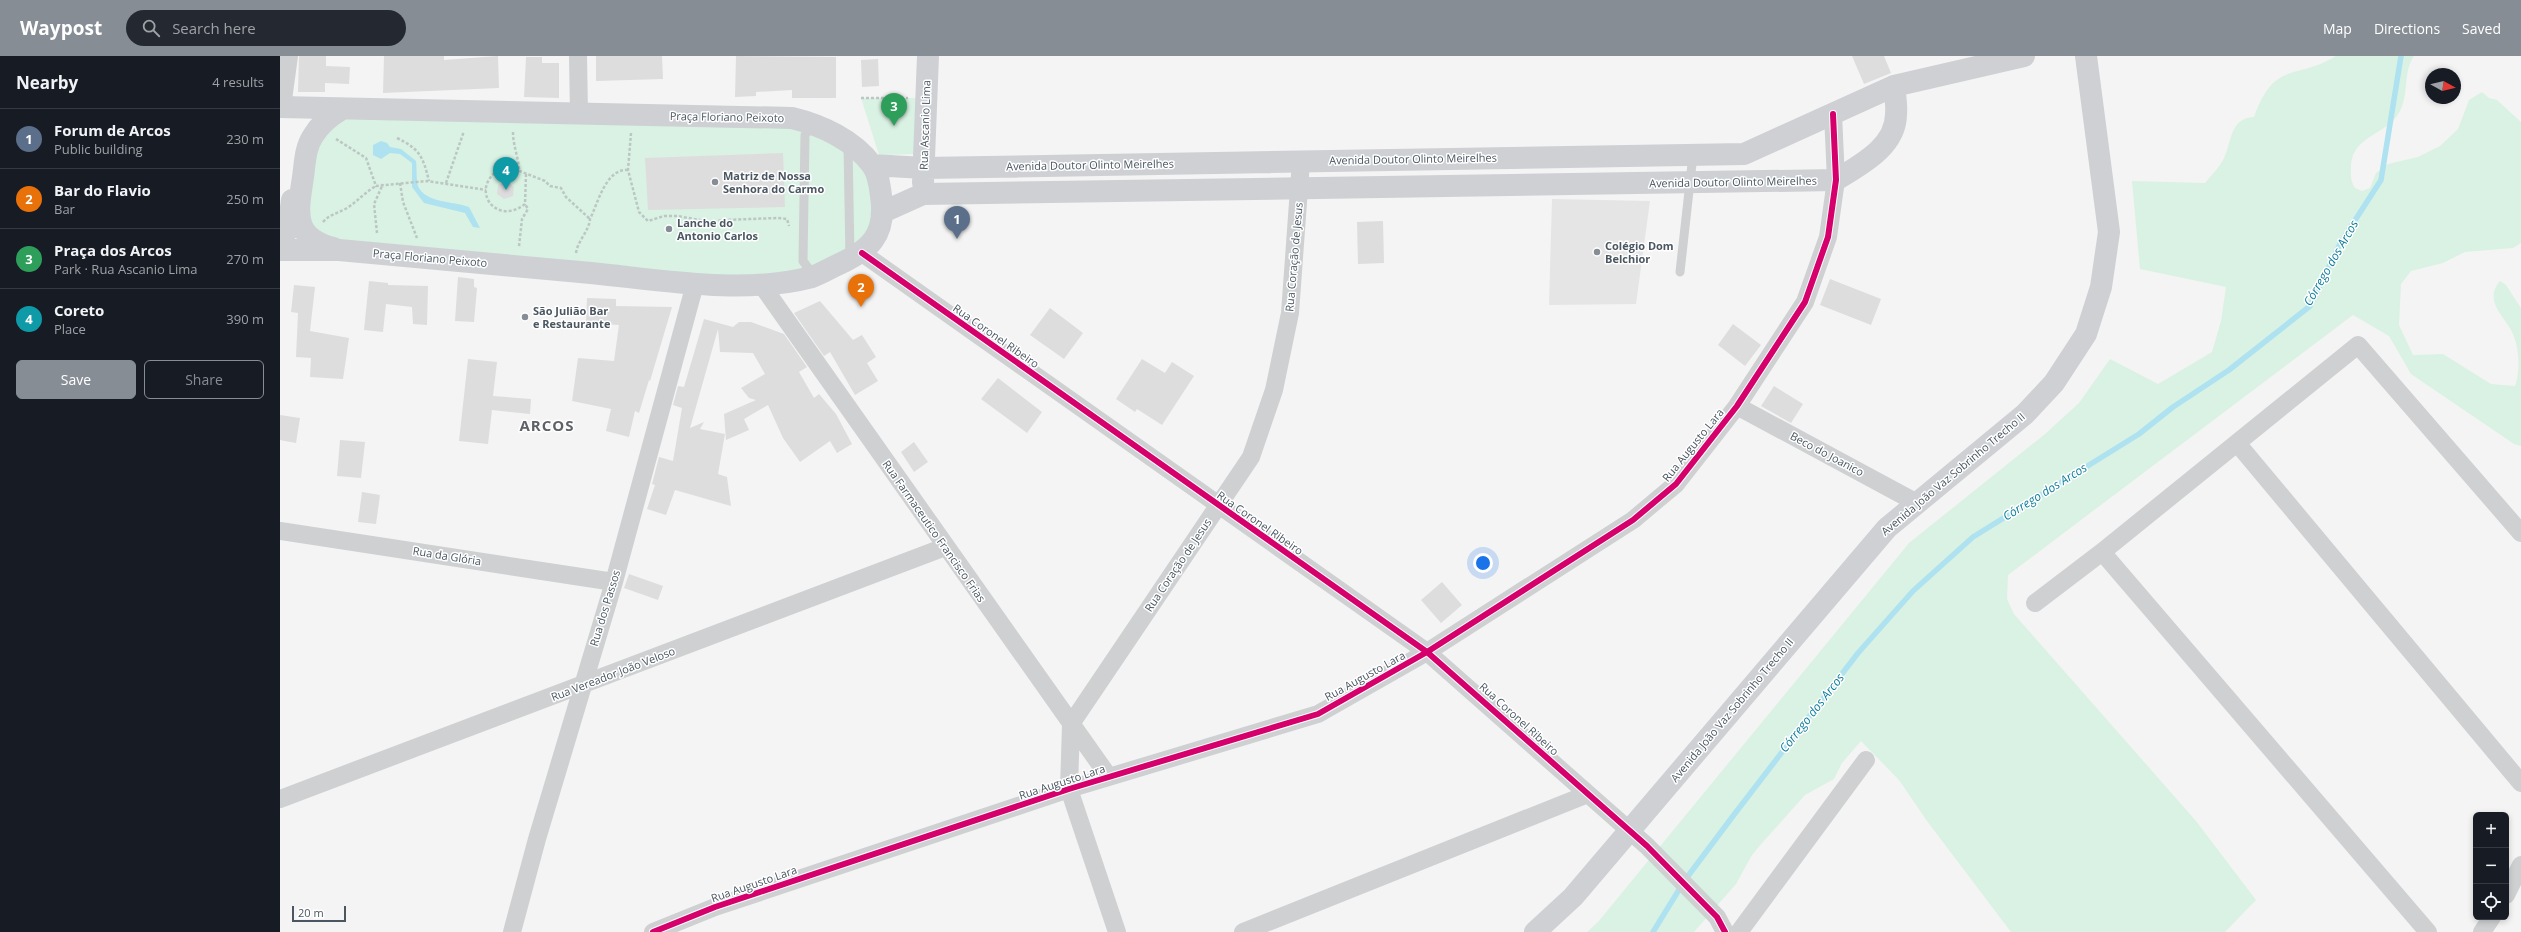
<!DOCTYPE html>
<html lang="en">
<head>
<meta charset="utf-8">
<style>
	:root { --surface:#171b24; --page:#242831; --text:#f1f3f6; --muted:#9ea1a6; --line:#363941; --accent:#868d94 }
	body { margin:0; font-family:"Open Sans",sans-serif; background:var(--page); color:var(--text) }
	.controls { position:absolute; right:12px; bottom:12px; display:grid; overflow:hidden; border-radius:6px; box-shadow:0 2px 6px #0003 }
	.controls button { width:36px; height:36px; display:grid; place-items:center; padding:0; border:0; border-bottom:1px solid var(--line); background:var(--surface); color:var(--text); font:20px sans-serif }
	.compass { position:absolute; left:2145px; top:12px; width:36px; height:36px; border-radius:50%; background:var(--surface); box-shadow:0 2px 6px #0003; rotate:98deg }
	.scale { position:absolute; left:12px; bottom:10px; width:54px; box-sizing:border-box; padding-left:4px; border:2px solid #4a5661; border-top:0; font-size:11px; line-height:14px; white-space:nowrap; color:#4a5661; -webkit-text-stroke:3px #fff; paint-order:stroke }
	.you { position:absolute; left:1203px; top:507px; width:14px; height:14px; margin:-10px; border:3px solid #fff; border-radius:50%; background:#1a73e8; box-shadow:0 0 0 6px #1a73e833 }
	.badge { display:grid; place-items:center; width:26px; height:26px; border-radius:50%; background:var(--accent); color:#fff; font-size:13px; font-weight:700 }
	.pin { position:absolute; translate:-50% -33px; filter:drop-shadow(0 1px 2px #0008) }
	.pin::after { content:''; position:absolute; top:21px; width:14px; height:12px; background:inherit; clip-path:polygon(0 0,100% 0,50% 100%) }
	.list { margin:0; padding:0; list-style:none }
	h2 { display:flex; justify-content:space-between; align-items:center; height:52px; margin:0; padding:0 16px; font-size:17px }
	h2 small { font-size:13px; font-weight:400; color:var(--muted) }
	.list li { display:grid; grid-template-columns:26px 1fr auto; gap:12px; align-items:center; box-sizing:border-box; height:60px; padding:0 16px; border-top:1px solid var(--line) }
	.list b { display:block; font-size:15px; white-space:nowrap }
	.list p { margin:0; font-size:13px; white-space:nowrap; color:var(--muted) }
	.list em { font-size:13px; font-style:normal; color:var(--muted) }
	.actions { display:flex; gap:8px; padding:12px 16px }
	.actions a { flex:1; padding:9px 0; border:1px solid var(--accent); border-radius:6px; text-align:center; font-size:14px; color:var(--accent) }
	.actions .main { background:var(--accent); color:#fff }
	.icon { flex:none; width:22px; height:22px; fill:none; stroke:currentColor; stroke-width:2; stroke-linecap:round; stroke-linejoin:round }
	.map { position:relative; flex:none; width:2241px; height:876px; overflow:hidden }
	header { display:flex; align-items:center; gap:24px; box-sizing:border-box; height:56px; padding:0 20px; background:var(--accent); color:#fff }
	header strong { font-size:19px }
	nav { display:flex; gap:22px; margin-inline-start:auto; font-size:14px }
	.search { width:280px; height:36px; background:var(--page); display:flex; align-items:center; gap:10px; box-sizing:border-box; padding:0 14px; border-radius:22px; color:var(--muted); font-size:15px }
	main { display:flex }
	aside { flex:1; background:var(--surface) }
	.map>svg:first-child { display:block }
</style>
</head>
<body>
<header>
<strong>Waypost</strong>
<div class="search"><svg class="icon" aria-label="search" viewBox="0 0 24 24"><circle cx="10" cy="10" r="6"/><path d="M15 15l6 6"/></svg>Search here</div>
<nav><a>Map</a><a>Directions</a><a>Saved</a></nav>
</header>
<main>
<aside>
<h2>Nearby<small>4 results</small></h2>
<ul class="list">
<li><span class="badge" style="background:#5c6f8a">1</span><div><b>Forum de Arcos</b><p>Public building</p></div><em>230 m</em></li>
<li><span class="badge" style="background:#e8710a">2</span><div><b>Bar do Flavio</b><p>Bar</p></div><em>250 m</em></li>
<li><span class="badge" style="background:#2e9e5b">3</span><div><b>Praça dos Arcos</b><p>Park · Rua Ascanio Lima</p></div><em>270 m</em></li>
<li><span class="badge" style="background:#0f9aa8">4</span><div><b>Coreto</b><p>Place</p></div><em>390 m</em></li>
</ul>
<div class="actions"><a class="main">Save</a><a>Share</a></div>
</aside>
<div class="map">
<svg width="2241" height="876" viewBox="0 0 2241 876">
	<rect width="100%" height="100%" fill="#f4f4f4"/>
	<path fill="#e6e5e6" d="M1272,143L1370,145L1356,248L1269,249Z"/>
	<path fill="#d9f2e3" d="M2056,0H2134C2123,15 2129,38 2120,55C2108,79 2073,79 2071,109C2071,119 2070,124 2075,132L2082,135L2090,132L2096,117L2108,108L2138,101L2160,90L2178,73L2189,44L2202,36L2209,42L2217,44L2241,66V187L2233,192L2185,196L2163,207L2131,215L2121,228L2119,269L2133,299L2163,298L2211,328L2235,330C2241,315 2239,288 2231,274C2222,258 2204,244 2220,225L2226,229L2241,252V390L2234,388L2131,318L2109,280L2073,259L1728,519L1727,543L1734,558L1916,765L1976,844L1945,876H1731L1647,765L1619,724L1581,685L1562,707L1554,723L1525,739L1482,787L1472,799L1456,828L1414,876H1307L1318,866L1629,487L1765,378L1799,347L1830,303L1878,328L1932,296L1941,265L1946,231L1860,213L1852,125L1925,127C1931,119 1940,111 1944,102C1952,85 1950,62 1974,61C1995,3 2015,25 2056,0Z
		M581,42H638V98L599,99Z
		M53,61L490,63L567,88V203L481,226L60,192L26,171L30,91Z
		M570,91L590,110L601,157L572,201Z"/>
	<path fill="#aee2f0" d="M101,85L107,87L110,91L121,93L136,105C137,112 136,123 138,130C145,147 173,145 189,151L200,172L193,171L185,157L144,147L132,131V107L120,98L110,97L101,103L93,99V89Z"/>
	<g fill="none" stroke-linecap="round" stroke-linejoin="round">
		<path stroke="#aee2f0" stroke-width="5.5" d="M1373,876L1405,824L1453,760L1578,597L1633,535L1693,481L1859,378L1893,351L1949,314L2030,250L2061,186L2101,124L2121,0"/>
	</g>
	<path fill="#ddddde" d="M19,0H46V10L70,11L69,28L45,27V36H18Z
		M104,0H164V4L218,0L219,32L103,37Z
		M316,0H382L383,23L316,25Z
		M456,0L556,1V42H512V34L476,36V40L455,41Z
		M1572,0H1604L1611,17L1584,28Z
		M246,1H262V7H279V42L244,41Z
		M598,3L599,30L582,31L581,4Z
		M503,97L505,151L368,154L365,102Z
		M227,125L234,131L233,140L224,143L217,138L218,129Z
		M1103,165L1104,207L1078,208L1077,166Z
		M178,221L194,223V231L197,232L194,266L175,265Z
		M1550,223L1601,243L1591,269L1540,249Z
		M89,225L108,227V229L148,230L147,269L133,268L132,251L106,248L103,276L84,274Z
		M14,229L35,231L30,275L69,282L63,323L30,321L31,302L16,301L18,257L11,256Z
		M307,242L336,243V250L392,251L370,325L369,324L359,357L355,355L349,381L326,375L331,353L292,345L298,302L334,305L339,269L306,267Z
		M540,245L573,284L582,279L596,301L587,307L598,325L575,339L550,296L544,300L514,257Z
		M770,252L803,277L784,303L750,279Z
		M424,263L453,271L459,266H471L504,278L527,311L519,316L534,342L539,338L556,358L572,388L557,397L550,385L520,406L503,382L488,349L464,363L469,374L446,384L444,358L476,344L469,342L461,332L485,318L473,297L440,296L438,273L410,372L424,366L420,373L445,378L438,418L447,421L451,450L395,434L386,459L367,453L375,429L372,428L379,401L393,405L402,352L393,349L398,330L404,331Z
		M1453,268L1481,289L1465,310L1438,289Z
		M188,303L217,306L213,340L251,343L250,358L212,354L208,388L179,385Z
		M862,303L885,317L892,306L914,320L882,369L857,353L855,356L836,343Z
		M718,322L762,356L747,377L701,343Z
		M1494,330L1523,348L1511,367L1481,350Z
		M0,359L20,362L16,387L0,384Z
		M60,384L85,386L81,422L57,420Z
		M634,386L648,406L634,416L621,396Z
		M82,436L100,439L96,468L78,466Z
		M349,518L383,530L378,544L344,532Z
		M1162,526L1182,549L1161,567L1141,544Z"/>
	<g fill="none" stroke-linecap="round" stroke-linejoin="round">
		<path stroke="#bcc7c4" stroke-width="2.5" stroke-dasharray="3 2" stroke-linecap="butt" d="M581,42H628
			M233,76C233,89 238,100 239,113
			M351,77L348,114L359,156L368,165L384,160H397L432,166L443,164L498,162L507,163L509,170
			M117,82C140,93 143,101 149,125
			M56,83L86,102L96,130L147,125L206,134
			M246,118L245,148C213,173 185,126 227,110L265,125L270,130L281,132L286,141L310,163
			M120,127L123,146L137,182
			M166,127L184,75
			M43,166C50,158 59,157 67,152C78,145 85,136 96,130
			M97,177L94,148L103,128
			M239,190L242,163L248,153L245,148
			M296,197C298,184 309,175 310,163C318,147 326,112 348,114"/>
		<path stroke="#ced0d2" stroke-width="9" d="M533,68L525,79L523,205L534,220
			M568,89L570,202
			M1400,216L1413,99"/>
		<path stroke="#ced0d2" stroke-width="18" d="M298,0L299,57
			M2,51L9,0
			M582,197L1147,596L1367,790L1437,861L1445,876
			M481,228L829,721
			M1457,350L1637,447
			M1957,387L2241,727
			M0,475L334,526
			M1822,496L2148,876
			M1755,547L1822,496L2078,289L2241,477
			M0,743L665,491
			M2226,839L2241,809
			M232,876L257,783L334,526L415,228
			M373,876L435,851L789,733L1038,658L1147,596L1353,464L1396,428L1457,350L1525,246L1548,181L1556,124L1553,58
			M837,876L789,733L791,668L971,401L994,334L1010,257L1021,105
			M963,876L1308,738
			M1459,876L1586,704
			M2202,876L2212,861"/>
		<path stroke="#ced0d4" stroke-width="22" d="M0,51L512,62C541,69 574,84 592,109C598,117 600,130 601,140C607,180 589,195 555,210C547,214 540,218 532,221C463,239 381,224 311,217C227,209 143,201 59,194H0
			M592,109L644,112L1464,98L1614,30L1744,0
			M643,127L648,0
			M603,156L643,138L1556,124C1580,109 1616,91 1616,58C1617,49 1615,39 1614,30
			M0,183L8,174L12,144
			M53,192C11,181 18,155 23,121C25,107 25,92 33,80C40,68 50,60 62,53
			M1255,876L1293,841L1607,472L1745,358L1774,327L1806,278L1821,231L1829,176L1806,0"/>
		<g stroke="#fff" stroke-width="8">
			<path id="cycleway" d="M582,197L1147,596L1367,790L1437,861L1445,876
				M373,876L435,851L789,733L1038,658L1147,596L1353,464L1396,428L1457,350L1525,246L1548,181L1556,124L1553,58"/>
		</g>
		<use href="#cycleway" stroke="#d6006c" stroke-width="6"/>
	</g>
	<g fill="#868d94" stroke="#fff" stroke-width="1.5">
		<circle cx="435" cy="126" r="4"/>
		<circle cx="389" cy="173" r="4"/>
		<circle cx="1317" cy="196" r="4"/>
		<circle cx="245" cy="261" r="4"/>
	</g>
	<g text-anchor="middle" stroke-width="3" stroke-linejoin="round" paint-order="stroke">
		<g font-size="11" fill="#4a5661" stroke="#fff">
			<text transform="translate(447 61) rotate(1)" y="4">Praça Floriano Peixoto</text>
			<text transform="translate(645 69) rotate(-88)" y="4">Rua Ascanio Lima</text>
			<text transform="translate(1133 103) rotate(-1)" y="4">Avenida Doutor Olinto Meirelhes</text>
			<text transform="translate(810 109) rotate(-1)" y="4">Avenida Doutor Olinto Meirelhes</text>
			<text transform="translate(1453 126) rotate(-1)" y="4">Avenida Doutor Olinto Meirelhes</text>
			<text transform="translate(1014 201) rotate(-85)" y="4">Rua Coração de Jesus</text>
			<text transform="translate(150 202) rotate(5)" y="4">Praça Floriano Peixoto</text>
			<text transform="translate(716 280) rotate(35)" y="4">Rua Coronel Ribeiro</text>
			<text transform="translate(1413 389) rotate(-51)" y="4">Rua Augusto Lara</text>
			<text transform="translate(1547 398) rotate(28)" y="4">Beco do Joanico</text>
			<text transform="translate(1673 418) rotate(-40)" y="4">Avenida João Vaz Sobrinho Trecho II</text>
			<text transform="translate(980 467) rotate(35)" y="4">Rua Coronel Ribeiro</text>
			<text transform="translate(654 475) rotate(55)" y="4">Rua Farmaceutico Francisco Frias</text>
			<text transform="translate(167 500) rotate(9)" y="4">Rua da Glória</text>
			<text transform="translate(898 509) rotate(-56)" y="4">Rua Coração de Jesus</text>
			<text transform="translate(325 552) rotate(-73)" y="4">Rua dos Passos</text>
			<text transform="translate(333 618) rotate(-21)" y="4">Rua Vereador João Veloso</text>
			<text transform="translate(1085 620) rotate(-29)" y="4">Rua Augusto Lara</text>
			<text transform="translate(1452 654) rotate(-50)" y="4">Avenida João Vaz Sobrinho Trecho II</text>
			<text transform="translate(1239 663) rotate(42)" y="4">Rua Coronel Ribeiro</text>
			<text transform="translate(782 726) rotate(-18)" y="4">Rua Augusto Lara</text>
			<text transform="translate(474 828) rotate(-19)" y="4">Rua Augusto Lara</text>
		</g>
		<g font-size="11" font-weight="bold" fill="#4a5661" stroke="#fff" text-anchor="start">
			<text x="443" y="124">Matriz de Nossa<tspan x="443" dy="13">Senhora do Carmo</tspan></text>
			<text x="397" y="171">Lanche do<tspan x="397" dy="13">Antonio Carlos</tspan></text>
			<text x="1325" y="194">Colégio Dom<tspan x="1325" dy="13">Belchior</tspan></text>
			<text x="253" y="259">São Julião Bar<tspan x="253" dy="13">e Restaurante</tspan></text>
		</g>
		<g font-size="12" font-style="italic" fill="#0c7c9b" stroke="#fff">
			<text transform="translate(2051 207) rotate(-60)" y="4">Córrego dos Arcos</text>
			<text transform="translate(1765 436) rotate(-32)" y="4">Córrego dos Arcos</text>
			<text transform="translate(1532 657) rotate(-52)" y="4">Córrego dos Arcos</text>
		</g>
		<g font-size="15" font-weight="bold" letter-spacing="1" fill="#5f6368" stroke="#fff">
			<text x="267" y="375">ARCOS</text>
		</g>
	</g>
</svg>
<div class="controls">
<button>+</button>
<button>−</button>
<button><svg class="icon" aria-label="locate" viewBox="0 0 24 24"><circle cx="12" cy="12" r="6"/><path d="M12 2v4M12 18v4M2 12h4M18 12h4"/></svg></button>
</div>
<svg class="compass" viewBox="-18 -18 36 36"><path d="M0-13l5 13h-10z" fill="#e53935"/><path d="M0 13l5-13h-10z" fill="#9ea1a6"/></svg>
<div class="scale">20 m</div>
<div class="you"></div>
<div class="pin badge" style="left:677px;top:183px;background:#5c6f8a">1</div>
<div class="pin badge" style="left:581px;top:251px;background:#e8710a">2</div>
<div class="pin badge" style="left:614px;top:70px;background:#2e9e5b">3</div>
<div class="pin badge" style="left:226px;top:134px;background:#0f9aa8">4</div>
</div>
</main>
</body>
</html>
